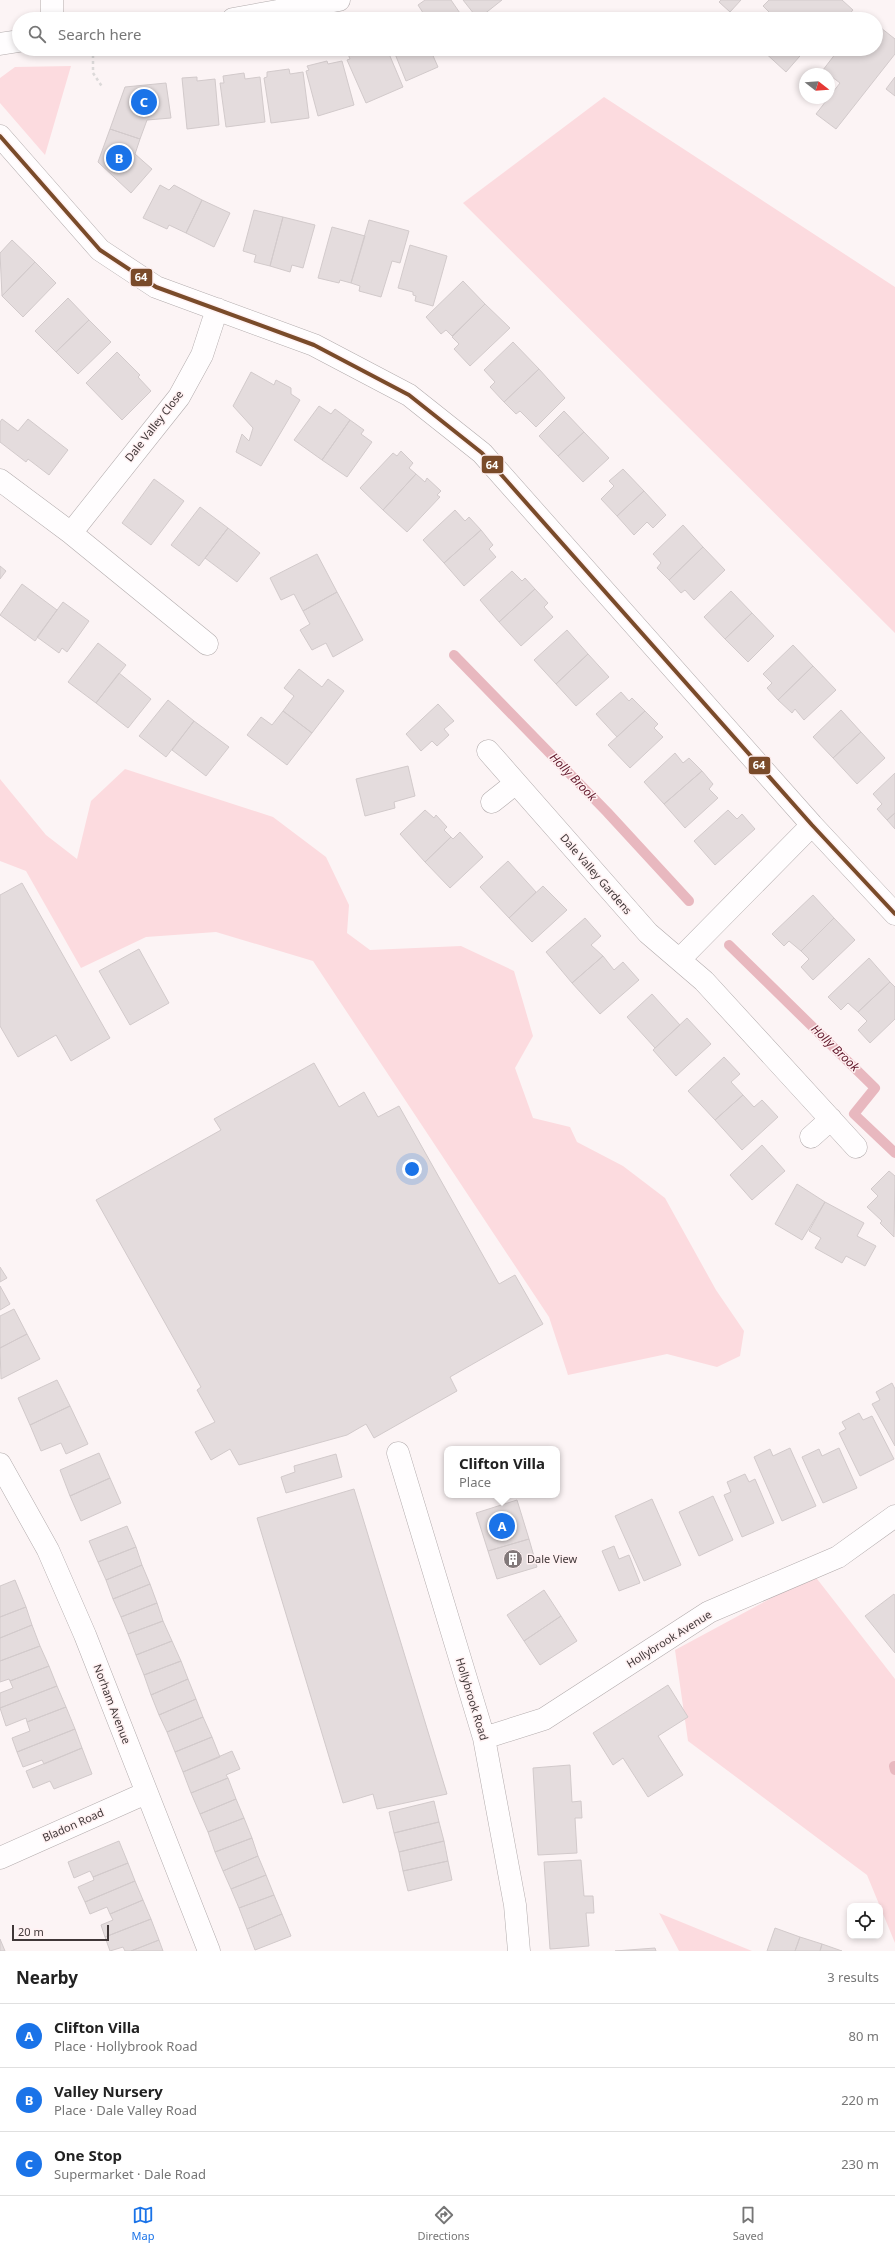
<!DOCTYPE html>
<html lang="en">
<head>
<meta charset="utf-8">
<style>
	:root { --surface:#fff; --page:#f6f6f6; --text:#222; --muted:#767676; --line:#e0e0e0; --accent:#1a73e8 }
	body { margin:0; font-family:"Noto Sans",sans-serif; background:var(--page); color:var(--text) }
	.controls { position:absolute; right:12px; bottom:12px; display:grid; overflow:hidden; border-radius:8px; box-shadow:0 2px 6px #0003 }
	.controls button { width:36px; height:36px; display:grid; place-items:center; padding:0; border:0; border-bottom:1px solid var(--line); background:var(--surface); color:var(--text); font:20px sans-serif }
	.compass { position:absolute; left:799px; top:68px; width:36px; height:36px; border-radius:50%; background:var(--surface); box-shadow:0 2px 6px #0003; rotate:107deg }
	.scale { position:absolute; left:12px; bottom:10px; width:97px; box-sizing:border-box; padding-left:4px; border:2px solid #403738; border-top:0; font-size:11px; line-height:14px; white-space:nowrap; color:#403738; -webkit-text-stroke:3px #fff1f2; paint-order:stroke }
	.you { position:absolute; left:412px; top:1169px; width:14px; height:14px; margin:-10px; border:3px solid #fff; border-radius:50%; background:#1a73e8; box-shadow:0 0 0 6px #1a73e833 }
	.badge { display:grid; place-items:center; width:26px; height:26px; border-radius:50%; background:var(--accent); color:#fff; font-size:13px; font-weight:700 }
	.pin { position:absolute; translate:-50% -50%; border:2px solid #fff; box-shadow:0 1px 4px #0006 }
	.popup { position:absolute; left:444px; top:1446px; width:116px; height:52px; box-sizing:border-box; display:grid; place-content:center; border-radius:8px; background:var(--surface); filter:drop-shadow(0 1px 3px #0005); font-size:13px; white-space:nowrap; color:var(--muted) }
	.popup b { font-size:15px; color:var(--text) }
	.popup::after { content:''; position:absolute; left:50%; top:100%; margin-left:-8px; border:8px solid transparent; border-top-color:var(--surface) }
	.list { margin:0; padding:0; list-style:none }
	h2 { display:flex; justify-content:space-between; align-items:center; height:52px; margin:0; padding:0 16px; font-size:17px }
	h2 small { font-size:13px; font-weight:400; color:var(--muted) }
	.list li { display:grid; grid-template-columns:26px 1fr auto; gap:12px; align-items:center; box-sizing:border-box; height:64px; padding:0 16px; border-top:1px solid var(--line) }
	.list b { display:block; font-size:15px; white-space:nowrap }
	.list p { margin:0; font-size:13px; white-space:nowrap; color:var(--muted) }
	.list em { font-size:13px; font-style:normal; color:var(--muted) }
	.icon { flex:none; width:22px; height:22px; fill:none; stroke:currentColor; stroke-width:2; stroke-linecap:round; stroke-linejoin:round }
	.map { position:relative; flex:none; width:895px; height:1951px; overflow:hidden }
	.search { position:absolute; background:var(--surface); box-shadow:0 2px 6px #0003; left:12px; right:12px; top:12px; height:44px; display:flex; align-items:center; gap:10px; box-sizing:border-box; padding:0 14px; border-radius:22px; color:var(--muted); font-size:15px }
	.sheet { height:244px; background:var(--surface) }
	nav { display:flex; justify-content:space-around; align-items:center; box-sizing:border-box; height:56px; border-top:1px solid var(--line); background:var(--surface); font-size:11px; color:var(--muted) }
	nav a { display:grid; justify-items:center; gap:2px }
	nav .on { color:var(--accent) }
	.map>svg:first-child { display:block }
</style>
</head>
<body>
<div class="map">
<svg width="895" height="1951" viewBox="0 0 895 1951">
	<rect width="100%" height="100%" fill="#fcf4f5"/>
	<path fill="#fcdbdf" d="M71,66L45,155L0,103V78L15,67Z
		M604,97L895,287V633L463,203Z
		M125,769L273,817L326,857L349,905L347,933L370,950L461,946L514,971L533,1036L515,1068L533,1118L570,1127L577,1142L623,1166L665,1198L716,1290L744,1331L740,1356L717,1367L667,1354L568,1375L549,1317L313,961L216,932L146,937L81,968L26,871L0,861V779L46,835L77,859L91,801Z
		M814,1575L895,1679V1943L867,1875L688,1741L675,1650Z
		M659,1913L752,1951H679Z"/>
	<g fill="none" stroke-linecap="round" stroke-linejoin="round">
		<path stroke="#e8b8bf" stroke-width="10" d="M454,655L607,812L689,901
			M729,945L875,1088L854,1114L895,1153
			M894,1766L895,1770"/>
	</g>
	<path fill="#e4dcdd" stroke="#d2cacb" d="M425,0H451L464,19H427L418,5Z
		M463,0H502L478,19Z
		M721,0H741L730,12L719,2Z
		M769,0H842L853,10L845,19H762L769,12L763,6Z
		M876,24L895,39V54L836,129L816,114L840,83L823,70L839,49H876Z
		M361,49H367L369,53L378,49H387L403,87L366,103L347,60L350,59L348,54Z
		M393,49H430L438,67L406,81Z
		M761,49H806L786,72Z
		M806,49H818L813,55Z
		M327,61L328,64L342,61L354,105L318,116L306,71L309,70L307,66Z
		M289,69L290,74L303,72L309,118L271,123L264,78L267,77V72Z
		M244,73L245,79L260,77L265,122L226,127L220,83H224L223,76Z
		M197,77V81L215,79L219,125L187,129L182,78Z
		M895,77V96L886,89Z
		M166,83L171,118L147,120L140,139L110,129L125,87Z
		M110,129L140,139L135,154L152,169L131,193L98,162Z
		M160,185L169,190L174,185L202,200L186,233L169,225L167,229L143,218Z
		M202,200L230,213L214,247L186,233Z
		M254,210L283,217L270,266L254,262L256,255L243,251Z
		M283,217L315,225L303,268L292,265L290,272L270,266Z
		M369,220L409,231L400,263L392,261L381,297L359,291L360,286L351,283Z
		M332,227L365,236L351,283L340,280L339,283L318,278Z
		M12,240L35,262L2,296L0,253Z
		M410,245L447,256L433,306L415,301L416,296L413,295V292L398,288Z
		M35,262L56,283L23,317L2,296Z
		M463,281L485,304L452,336L446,330L441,334L426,317Z
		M68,298L89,320L56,352L35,331Z
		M485,304L510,328L470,366L454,349L459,344L452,337Z
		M89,320L111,342L78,374L56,352Z
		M513,342L539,369L504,402L490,387L495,382L484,370Z
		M117,352L140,375L138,377L151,391L122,420L86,383Z
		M539,369L565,398L536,427L520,411L516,414L504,402Z
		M251,372L274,385L276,380L291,388V394L300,400L261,466L236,452L242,434L249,441L253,428L233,406Z
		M319,406L331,414L335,409L350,420L322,460L294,440Z
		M564,411L584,432L558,456L539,436Z
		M2,419L18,431L28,419L68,450L49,475L28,459L26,462L0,442V422Z
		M350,420L364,430L361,434L372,442L347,477L322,460Z
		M584,432L609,458L583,482L558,456Z
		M401,451L413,463L409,468L416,474L383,510L360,488L393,453L397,456Z
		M623,469L644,491L617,516L601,499L614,486L609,481Z
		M416,474L425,482L427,478L441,491L437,495L440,497L407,532L383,510Z
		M154,479L184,501L151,545L122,523Z
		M644,491L666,515L653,528L647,522L634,535L617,516Z
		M200,507L228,528L199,566L171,545Z
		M455,510L465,521L469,517L481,530L444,563L423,540Z
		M683,525L703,547L669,580L657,568L661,563L653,554Z
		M228,528L260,553L237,582L205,558Z
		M481,530L493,545L489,549L496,557L464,586L444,563Z
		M703,547L725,570L694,600L685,590L681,593L669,580Z
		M317,554L337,592L303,611L294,594L281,600L270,578Z
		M0,566L6,571L0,579Z
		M512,571L522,581L525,578L535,589L499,622L480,600Z
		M22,584L57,610L35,641L0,615Z
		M535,589L548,603L544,607L553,617L521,646L499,622Z
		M731,591L752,613L725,639L704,617Z
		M337,592L363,640L333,657L326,643L312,650L300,630L310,624L303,611Z
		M63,602L89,621L67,652L62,648L59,653L37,637Z
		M752,613L774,636L748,662L725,639Z
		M567,630L588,654L556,684L534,660Z
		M98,643L126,665L96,703L68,682Z
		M793,645L813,666L778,700L767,688L772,683L763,674Z
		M588,654L609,677L576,706L556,684Z
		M813,666L836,690L804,720L795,709L792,713L778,700Z
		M299,669L322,687L328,679L344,691L312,733L283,711L294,696L284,688Z
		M119,673L151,699L128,728L96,703Z
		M621,692L629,701L632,698L645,711L617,737L596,714Z
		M168,700L194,721L166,757L139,736Z
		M438,704L454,721L444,729L449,735L437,746L432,741L421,751L406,734Z
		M841,710L861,732L833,758L813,737Z
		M283,711L312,733L287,765L247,735L261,717L272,725Z
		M645,711L658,724L654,728L663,737L630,768L608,745Z
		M194,721L229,747L206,776L172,750Z
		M861,732L885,758L857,784L833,758Z
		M675,753L683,763L689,758L702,771L664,804L644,782Z
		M408,766L415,796L394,802L395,808L365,816L356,779Z
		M702,771L713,784L709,789L718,798L685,828L664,804Z
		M895,773V813L887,820L877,809L882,804L873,794Z
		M425,810L434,818L436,815L447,827L444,830L451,837L425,862L400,834Z
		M728,810L737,819L742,814L755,829L715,865L694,841Z
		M895,813V829L887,820Z
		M460,832L483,857L450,888L425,862L451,837L453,839Z
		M508,861L536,892L509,918L480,887Z
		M22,883L110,1038L71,1061L56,1035L18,1057L0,1026V895Z
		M543,886L567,910L532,942L509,918Z
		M813,895L834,918L801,951L789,941L784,946L772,934Z
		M585,918L601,936L591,945L603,956L572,983L546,952Z
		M834,918L855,940L813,980L801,967L809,959L801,951Z
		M139,949L169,1003L130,1025L99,971Z
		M603,956L614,970L623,962L639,980L600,1014L572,983Z
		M869,958L890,982L858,1012L848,1003L841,1010L828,997Z
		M890,982L895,987V1019L870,1043L858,1030L867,1021L858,1012Z
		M652,994L680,1025L655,1048L627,1017Z
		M687,1018L711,1044L676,1076L653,1050Z
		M724,1057L740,1074L731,1082L743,1095L715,1120L688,1091Z
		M314,1063L339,1107L364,1092L378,1117L399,1106L499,1284L515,1275L543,1324L450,1377L457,1391L374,1438L366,1424L347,1435L239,1465L230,1449L211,1460L195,1432L215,1422L197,1390L201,1387L96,1200L221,1130L214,1119Z
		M743,1095L754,1107L762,1100L778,1117L742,1150L715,1120Z
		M762,1145L785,1171L752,1200L730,1175Z
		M889,1171L895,1176L894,1237L880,1223L882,1221L867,1207L878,1196L871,1189Z
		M797,1184L825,1202L802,1240L775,1224Z
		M825,1202L864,1223L857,1236L876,1246L865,1266L846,1256L842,1263L815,1248L821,1238L809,1231Z
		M0,1267L7,1278L0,1282Z
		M0,1286L10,1304L0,1310Z
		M14,1309L27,1334L0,1348V1316Z
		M27,1334L40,1359L1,1379L0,1348Z
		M57,1380L70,1406L30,1425L18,1398Z
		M892,1383L895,1389V1446L872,1404L880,1400L876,1392Z
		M70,1406L88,1444L66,1454L61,1443L41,1451L30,1425Z
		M859,1413L863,1420L872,1416L894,1459L860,1476L839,1433L846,1429L842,1422Z
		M790,1448L816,1506L782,1521L754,1457L770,1449L773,1456Z
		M839,1448L857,1488L823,1503L802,1457L819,1449L822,1456Z
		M99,1453L110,1478L70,1496L60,1470Z
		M336,1454L342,1477L286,1493L281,1477L295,1472L294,1466Z
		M745,1474L749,1482L755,1479L774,1523L742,1537L724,1495L731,1492L727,1482Z
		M110,1478L121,1503L81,1521L70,1496Z
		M354,1489L447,1794L377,1809L373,1794L343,1803L257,1518Z
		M713,1496L733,1540L699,1556L679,1512Z
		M652,1499L681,1565L644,1581L615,1516Z
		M517,1500L529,1539L488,1551L476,1513Z
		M127,1526L136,1547L98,1562L89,1541Z
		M529,1539L537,1567L497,1579L488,1551Z
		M614,1546L619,1559L629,1555L640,1583L619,1591L602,1551Z
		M136,1547L142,1565L106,1580L98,1562Z
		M142,1565L150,1584L113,1599L106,1580Z
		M15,1580L26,1607L0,1617V1586Z
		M150,1584L157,1603L121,1617L113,1599Z
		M544,1590L561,1616L524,1641L507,1615Z
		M894,1594L895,1596V1653L865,1616Z
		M157,1603L163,1621L128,1634L121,1617Z
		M26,1607L32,1625L0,1638V1617Z
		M561,1616L577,1641L540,1665L524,1641Z
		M163,1621L172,1641L136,1655L128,1634Z
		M32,1625L40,1646L0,1661V1638Z
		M172,1641L181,1661L144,1675L136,1655Z
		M40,1646L49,1666L10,1681L9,1679L0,1682V1661Z
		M181,1661L188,1679L151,1695L144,1675Z
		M49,1666L57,1686L0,1708V1693L13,1688L10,1681Z
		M188,1679L196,1699L159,1715L151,1695Z
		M668,1685L688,1717L658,1736L683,1775L648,1797L623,1758L613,1765L593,1733Z
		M57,1686L66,1707L27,1722L26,1718L6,1726L0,1708Z
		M196,1699L203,1717L167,1732L159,1715Z
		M66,1707L75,1729L17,1752L12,1738L30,1731L27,1722Z
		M203,1717L212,1737L175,1752L167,1732Z
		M75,1729L82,1748L44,1764L42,1760L23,1767L17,1752Z
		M212,1737L220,1757L183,1772L175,1752Z
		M82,1748L92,1774L54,1789L50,1781L33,1788L26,1771Z
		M232,1751L240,1769L226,1775L228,1778L191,1793L183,1772Z
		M570,1765L572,1802L581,1801L582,1818H575L577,1853L538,1855L533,1768Z
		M228,1778L236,1799L200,1814L191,1793Z
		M236,1799L244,1818L208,1832L200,1814Z
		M434,1801L439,1822L394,1833L389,1812Z
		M244,1818L252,1838L215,1852L208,1832Z
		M439,1822L444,1841L399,1852L394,1833Z
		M252,1838L258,1856L223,1871L215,1852Z
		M119,1841L128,1863L93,1877L90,1871L74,1878L68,1862Z
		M444,1841L448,1861L403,1871L399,1852Z
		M258,1856L266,1875L231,1889L223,1871Z
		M581,1860L584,1896H593L594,1913H586L589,1946L550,1949L544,1862Z
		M448,1861L452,1880L408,1891L403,1871Z
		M128,1863L135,1881L85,1902L78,1887L94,1880L93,1877Z
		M266,1875L274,1895L239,1908L231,1889Z
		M135,1881L143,1900L110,1914L107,1907L90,1914L85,1902Z
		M274,1895L282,1914L247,1929L239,1908Z
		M143,1900L151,1919L105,1937L101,1925L113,1920L110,1914Z
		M282,1914L291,1936L255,1950L247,1929Z
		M151,1919L159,1940L131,1951H125L123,1947L110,1951L105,1937Z
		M775,1928L800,1937L795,1951H767Z
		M800,1937L822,1944L820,1951H795Z
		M0,1939L5,1951H0Z
		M159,1940L163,1951H131Z
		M822,1944L842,1951H820Z
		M655,1948L656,1951H615Z"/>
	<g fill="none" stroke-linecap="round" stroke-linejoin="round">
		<g stroke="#b2abac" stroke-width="23">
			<path id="minor" d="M52,0V19
				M233,19L339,0
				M0,44L19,41
				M0,136L100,250L156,287L314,345L409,395L482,453L812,825L895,914
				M0,480L71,533L207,644
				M71,533L179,397L202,355L217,309
				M488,751L648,933L704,981L856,1147
				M492,802L516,783
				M680,959L812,825
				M811,1137L831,1119
				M398,1453L484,1738L515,1905L519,1951
				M0,1464L48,1550L85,1635L209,1951
				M484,1738L544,1719L709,1612L838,1557L895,1516
				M0,1858L146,1793"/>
		</g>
		<path stroke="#dcd9d9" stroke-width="2.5" stroke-dasharray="3 3" stroke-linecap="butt" d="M93,49V73L103,88"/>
		<use href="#minor" stroke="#fffdfe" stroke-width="22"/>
		<g stroke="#fff1f2" stroke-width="7">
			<path id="bus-1" d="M0,136L100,250L156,287L314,345L409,395L482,453L812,825L895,914"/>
		</g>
		<use href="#bus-1" stroke="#7a4b2a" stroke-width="4"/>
	</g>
	<defs>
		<g id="building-disc" transform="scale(1)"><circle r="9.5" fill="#82797a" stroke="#fff1f2"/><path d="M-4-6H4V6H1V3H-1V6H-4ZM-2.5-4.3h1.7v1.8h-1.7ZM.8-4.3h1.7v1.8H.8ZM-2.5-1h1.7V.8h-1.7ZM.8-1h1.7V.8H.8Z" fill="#fff"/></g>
	</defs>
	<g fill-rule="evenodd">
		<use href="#building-disc" x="513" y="1559"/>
	</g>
	<g text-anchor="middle" stroke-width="3" stroke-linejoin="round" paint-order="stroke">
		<g font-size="11" fill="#403738" stroke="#fff1f2">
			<text transform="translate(154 426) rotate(-52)" y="4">Dale Valley Close</text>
			<text transform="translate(596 874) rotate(49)" y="4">Dale Valley Gardens</text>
			<text transform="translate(669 1639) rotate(-32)" y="4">Hollybrook Avenue</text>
			<text transform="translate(472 1699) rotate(73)" y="4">Hollybrook Road</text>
			<text transform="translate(112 1704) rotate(69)" y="4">Norham Avenue</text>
			<text transform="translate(73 1825) rotate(-24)" y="4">Bladon Road</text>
		</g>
		<g font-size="11" fill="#403738" stroke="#fff1f2" text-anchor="start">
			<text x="527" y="1563">Dale View</text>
		</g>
		<g font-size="12" font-style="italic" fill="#61172a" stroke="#fff1f2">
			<text transform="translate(573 777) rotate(46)" y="4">Holly Brook</text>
			<text transform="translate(835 1048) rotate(44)" y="4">Holly Brook</text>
		</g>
	</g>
	<g stroke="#fff1f2" stroke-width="1.5">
		<rect x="130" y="268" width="23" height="19" rx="4" fill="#7a4b2a"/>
		<rect x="481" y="455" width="23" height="19" rx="4" fill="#7a4b2a"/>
		<rect x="748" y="756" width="23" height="19" rx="4" fill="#7a4b2a"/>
	</g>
	<g font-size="11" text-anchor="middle" font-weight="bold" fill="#fff">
		<text x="141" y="281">64</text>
		<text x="492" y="469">64</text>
		<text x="759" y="769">64</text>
	</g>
</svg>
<div class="controls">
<button><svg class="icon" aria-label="locate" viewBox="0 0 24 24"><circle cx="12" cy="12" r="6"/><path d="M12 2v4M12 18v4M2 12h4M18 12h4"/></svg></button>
</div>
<svg class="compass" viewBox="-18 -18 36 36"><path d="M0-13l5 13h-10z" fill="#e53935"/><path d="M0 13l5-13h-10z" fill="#767676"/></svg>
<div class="scale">20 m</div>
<div class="you"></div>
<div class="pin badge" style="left:502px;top:1526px">A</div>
<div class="popup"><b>Clifton Villa</b>Place</div>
<div class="pin badge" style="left:119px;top:158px">B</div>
<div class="pin badge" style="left:144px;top:102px">C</div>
<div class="search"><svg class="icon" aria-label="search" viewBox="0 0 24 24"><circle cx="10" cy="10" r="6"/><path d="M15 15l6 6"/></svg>Search here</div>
</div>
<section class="sheet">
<h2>Nearby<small>3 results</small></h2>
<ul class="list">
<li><span class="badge">A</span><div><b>Clifton Villa</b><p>Place · Hollybrook Road</p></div><em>80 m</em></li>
<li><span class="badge">B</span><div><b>Valley Nursery</b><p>Place · Dale Valley Road</p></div><em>220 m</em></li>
<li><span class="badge">C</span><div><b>One Stop</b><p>Supermarket · Dale Road</p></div><em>230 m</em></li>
</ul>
</section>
<nav>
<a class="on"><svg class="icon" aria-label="map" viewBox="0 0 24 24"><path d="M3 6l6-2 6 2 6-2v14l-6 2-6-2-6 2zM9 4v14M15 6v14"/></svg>Map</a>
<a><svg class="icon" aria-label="directions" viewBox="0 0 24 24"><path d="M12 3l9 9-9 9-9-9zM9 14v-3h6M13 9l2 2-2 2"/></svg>Directions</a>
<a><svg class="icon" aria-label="saved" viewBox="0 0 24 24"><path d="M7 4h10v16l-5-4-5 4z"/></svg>Saved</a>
</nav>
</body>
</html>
